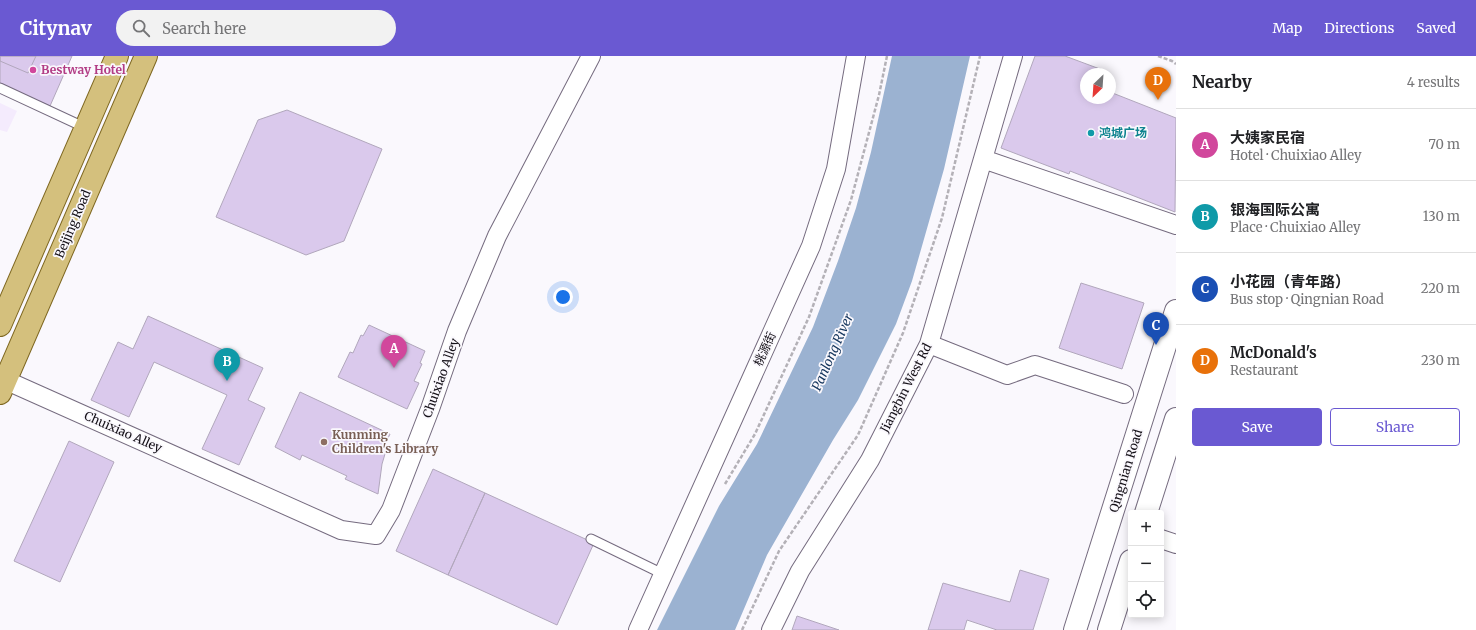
<!DOCTYPE html>
<html lang="en">
<head>
<meta charset="utf-8">
<style>
	:root { --surface:#fff; --page:#f2f2f2; --text:#202124; --muted:#757577; --line:#e0e0e0; --accent:#6a59d2 }
	body { margin:0; font-family:Merriweather,"Noto Sans SC",serif; background:var(--page); color:var(--text) }
	.controls { position:absolute; right:12px; bottom:12px; display:grid; overflow:hidden; border-radius:4px; box-shadow:0 2px 10px #0003 }
	.controls button { width:36px; height:36px; display:grid; place-items:center; padding:0; border:0; border-bottom:1px solid var(--line); background:var(--surface); color:var(--text); font:20px sans-serif }
	.compass { position:absolute; left:1080px; top:12px; width:36px; height:36px; border-radius:50%; background:var(--surface); box-shadow:0 2px 10px #0003; rotate:205deg }
	.you { position:absolute; left:563px; top:241px; width:14px; height:14px; margin:-10px; border:3px solid #fff; border-radius:50%; background:#1a73e8; box-shadow:0 0 0 6px #1a73e833 }
	.badge { display:grid; place-items:center; width:26px; height:26px; border-radius:50%; background:var(--accent); color:#fff; font-size:13px; font-weight:700 }
	.pin { position:absolute; translate:-50% -33px; filter:drop-shadow(0 1px 2px #0008) }
	.pin::after { content:''; position:absolute; top:21px; width:14px; height:12px; background:inherit; clip-path:polygon(0 0,100% 0,50% 100%) }
	.list { margin:0; padding:0; list-style:none }
	h2 { display:flex; justify-content:space-between; align-items:center; height:52px; margin:0; padding:0 16px; font-size:17px }
	h2 small { font-size:13px; font-weight:400; color:var(--muted) }
	.list li { display:grid; grid-template-columns:26px 1fr auto; gap:12px; align-items:center; box-sizing:border-box; height:72px; padding:0 16px; border-top:1px solid var(--line) }
	.list b { display:block; font-size:15px; white-space:nowrap }
	.list p { margin:0; font-size:13px; white-space:nowrap; color:var(--muted) }
	.list em { font-size:13px; font-style:normal; color:var(--muted) }
	.actions { display:flex; gap:8px; padding:12px 16px }
	.actions a { flex:1; padding:9px 0; border:1px solid var(--accent); border-radius:4px; text-align:center; font-size:14px; color:var(--accent) }
	.actions .main { background:var(--accent); color:#fff }
	.icon { flex:none; width:22px; height:22px; fill:none; stroke:currentColor; stroke-width:2; stroke-linecap:round; stroke-linejoin:round }
	.map { position:relative; flex:none; width:1176px; height:574px; overflow:hidden }
	header { display:flex; align-items:center; gap:24px; box-sizing:border-box; height:56px; padding:0 20px; background:var(--accent); color:#fff }
	header strong { font-size:19px }
	nav { display:flex; gap:22px; margin-inline-start:auto; font-size:14px }
	.search { width:280px; height:36px; background:var(--page); display:flex; align-items:center; gap:10px; box-sizing:border-box; padding:0 14px; border-radius:22px; color:var(--muted); font-size:15px }
	main { display:flex }
	aside { flex:1; background:var(--surface) }
	.map>svg:first-child { display:block }
</style>
</head>
<body>
<header>
<strong>Citynav</strong>
<div class="search"><svg class="icon" aria-label="search" viewBox="0 0 24 24"><circle cx="10" cy="10" r="6"/><path d="M15 15l6 6"/></svg>Search here</div>
<nav><a>Map</a><a>Directions</a><a>Saved</a></nav>
</header>
<main>
<div class="map">
<svg width="1176" height="574" viewBox="0 0 1176 574">
	<rect width="100%" height="100%" fill="#faf8fd"/>
	<path fill="#f4ebfd" d="M0,47L17,55L7,76L0,74Z"/>
	<path fill="#9bb2d1" d="M892,0H970L944,113L912,225L896,268L858,344L833,384L767,499L735,574H657L719,450L757,388L813,271L838,205L856,152L871,96Z"/>
	<path fill="#dac9ec" stroke="#b1a7bc" d="M0,0H36L28,17L0,5Z
		M0,0H72L50,50L0,28Z
		M1035,0H1065L1108,16L1107,18H1086V42H1110V36L1176,62L1175,156L1070,115L1069,118L1001,92Z
		M287,54L382,93L344,185L306,199L216,161L258,64Z
		M1081,227L1144,247L1122,313L1059,292Z
		M148,260L263,312L248,344L265,352L239,409L202,393L227,339L154,306L129,361L91,344L118,286L133,293Z
		M369,269L425,295L420,307L422,308L414,325L419,327L407,353L338,321L350,296L353,297L361,279L363,280Z
		M300,336L390,378L382,395L385,398L382,408L378,438L345,423L347,420L302,399L300,404L275,391Z
		M69,385L114,406L60,526L14,505Z
		M433,413L485,437L448,519L396,495Z
		M485,437L594,487L557,569L448,519Z
		M1020,514L1049,523L1033,574H997L967,564L964,574H928L943,527L1010,546Z
		M797,560L839,574H792Z"/>
	<g fill="none" stroke-linecap="round" stroke-linejoin="round">
		<g stroke="#756b7f" stroke-width="11">
			<path id="service" d="M0,32L86,72
				M591,483L663,518"/>
		</g>
		<g stroke="#756b7f" stroke-width="20">
			<path id="minor" d="M983,103L1176,169
				M929,288L1007,319L1035,309L1124,338
				M5,324L341,474L376,479L391,454L430,353L457,275L497,180L591,0
				M1161,483L1176,488
				M638,574L811,190L836,113L856,0
				M771,574L800,515L870,404L929,288L1013,0"/>
		</g>
		<g stroke="#756b7f" stroke-width="24">
			<path id="secondary" d="M1146,457L1176,363
				M1075,574L1176,255
				M1109,574L1131,505"/>
		</g>
		<g stroke="#7e6721" stroke-width="24">
			<path id="primary" d="M0,269L117,0
				M0,337L146,0"/>
		</g>
		<path stroke="#b4b1b7" stroke-width="2.5" stroke-dasharray="4 2" stroke-linecap="butt" d="M1158,0L1172,5L1176,8
			M725,428L755,378L809,261L851,144L879,39L887,0
			M742,574L779,495L858,379L903,277L942,162L980,0"/>
		<use href="#service" stroke="#fff" stroke-width="9"/>
		<use href="#minor" stroke="#fff" stroke-width="18"/>
		<use href="#secondary" stroke="#fff" stroke-width="22"/>
		<use href="#primary" stroke="#d4c07d" stroke-width="22"/>
	</g>
	<circle fill="#d1479c" stroke="#faf8fd" stroke-width="1.5" cx="33" cy="14" r="4"/>
	<circle fill="#0f9aa8" stroke="#faf8fd" stroke-width="1.5" cx="1091" cy="77" r="4"/>
	<circle fill="#8d6e63" stroke="#faf8fd" stroke-width="1.5" cx="324" cy="386" r="4"/>
	<g text-anchor="middle" stroke-width="3.5" stroke-linejoin="round" paint-order="stroke">
		<g font-size="12" font-weight="bold" fill="#b23c85" stroke="#faf8fd" text-anchor="start">
			<text x="41" y="18">Bestway Hotel</text>
		</g>
		<g font-size="12" font-weight="bold" fill="#0d838f" stroke="#faf8fd" text-anchor="start">
			<text x="1099" y="81">鸿城广场</text>
		</g>
		<g font-size="12" fill="#151118" stroke="#faf8fd">
			<text transform="translate(73 168) rotate(-67)" y="4">Beijing Road</text>
			<text transform="translate(765 293) rotate(-66)" y="4">桃源街</text>
			<text transform="translate(441 322) rotate(-70)" y="4">Chuixiao Alley</text>
			<text transform="translate(906 332) rotate(-63)" y="4">Jiangbin West Rd</text>
			<text transform="translate(123 376) rotate(24)" y="4">Chuixiao Alley</text>
			<text transform="translate(1126 415) rotate(-73)" y="4">Qingnian Road</text>
		</g>
		<g font-size="12" font-weight="bold" fill="#785e54" stroke="#faf8fd" text-anchor="start">
			<text x="332" y="383">Kunming<tspan x="332" dy="14">Children's Library</tspan></text>
		</g>
		<g font-size="13" font-style="italic" fill="#12335b" stroke="#faf8fd">
			<text transform="translate(832 296) rotate(-66)" y="5">Panlong River</text>
		</g>
	</g>
</svg>
<div class="controls">
<button>+</button>
<button>−</button>
<button><svg class="icon" aria-label="locate" viewBox="0 0 24 24"><circle cx="12" cy="12" r="6"/><path d="M12 2v4M12 18v4M2 12h4M18 12h4"/></svg></button>
</div>
<svg class="compass" viewBox="-18 -18 36 36"><path d="M0-13l5 13h-10z" fill="#e53935"/><path d="M0 13l5-13h-10z" fill="#757577"/></svg>
<div class="you"></div>
<div class="pin badge" style="left:394px;top:312px;background:#d1479c">A</div>
<div class="pin badge" style="left:227px;top:325px;background:#0f9aa8">B</div>
<div class="pin badge" style="left:1156px;top:289px;background:#1a4fb4">C</div>
<div class="pin badge" style="left:1158px;top:44px;background:#e8710a">D</div>
</div>
<aside>
<h2>Nearby<small>4 results</small></h2>
<ul class="list">
<li><span class="badge" style="background:#d1479c">A</span><div><b>大姨家民宿</b><p>Hotel · Chuixiao Alley</p></div><em>70 m</em></li>
<li><span class="badge" style="background:#0f9aa8">B</span><div><b>银海国际公寓</b><p>Place · Chuixiao Alley</p></div><em>130 m</em></li>
<li><span class="badge" style="background:#1a4fb4">C</span><div><b>小花园（青年路）</b><p>Bus stop · Qingnian Road</p></div><em>220 m</em></li>
<li><span class="badge" style="background:#e8710a">D</span><div><b>McDonald's</b><p>Restaurant</p></div><em>230 m</em></li>
</ul>
<div class="actions"><a class="main">Save</a><a>Share</a></div>
</aside>
</main>
</body>
</html>
